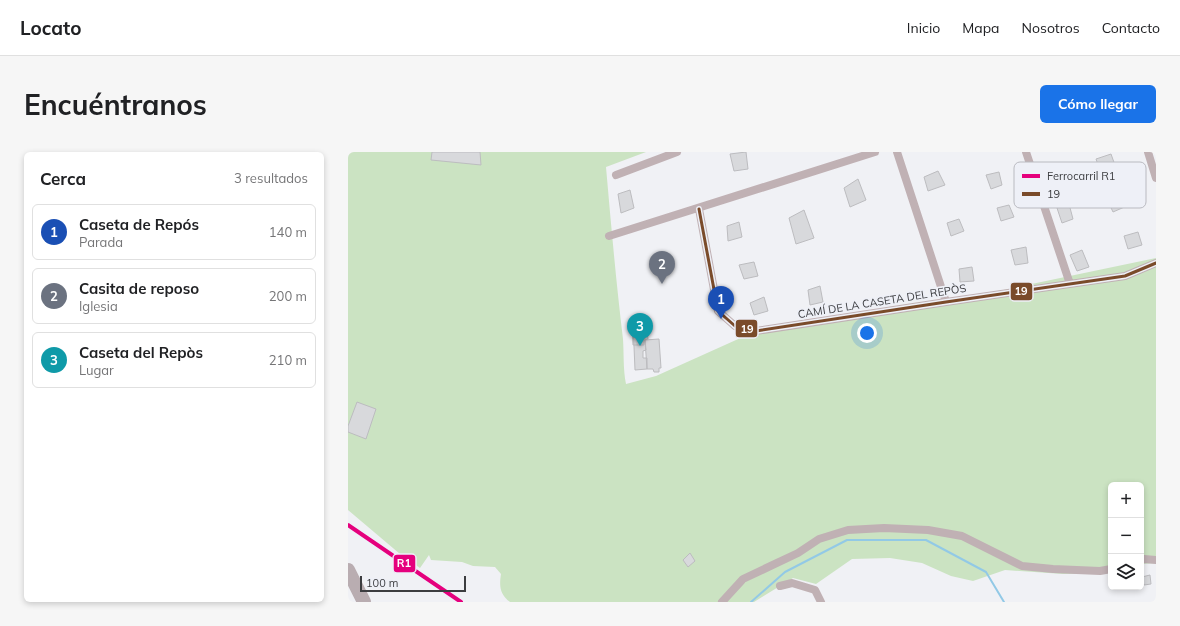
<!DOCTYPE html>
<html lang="es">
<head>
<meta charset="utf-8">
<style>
	:root { --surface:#fff; --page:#f6f6f6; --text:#202124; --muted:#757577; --line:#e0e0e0; --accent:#1a73e8 }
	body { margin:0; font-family:Mulish,sans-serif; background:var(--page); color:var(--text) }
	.controls { position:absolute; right:12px; bottom:12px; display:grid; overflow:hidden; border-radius:6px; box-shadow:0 2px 6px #0003 }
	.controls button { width:36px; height:36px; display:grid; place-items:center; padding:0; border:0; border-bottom:1px solid var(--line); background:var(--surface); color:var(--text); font:20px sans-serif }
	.scale { position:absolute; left:12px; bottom:10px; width:106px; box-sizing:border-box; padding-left:4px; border:2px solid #3c3d40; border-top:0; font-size:11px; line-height:14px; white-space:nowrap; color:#3c3d40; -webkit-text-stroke:3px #eef0f7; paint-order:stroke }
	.you { position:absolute; left:519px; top:181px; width:14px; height:14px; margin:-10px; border:3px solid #fff; border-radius:50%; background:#1a73e8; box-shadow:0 0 0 6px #1a73e833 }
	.badge { display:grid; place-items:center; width:26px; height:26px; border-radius:50%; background:var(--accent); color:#fff; font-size:13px; font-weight:700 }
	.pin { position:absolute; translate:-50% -33px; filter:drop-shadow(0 1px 2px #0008) }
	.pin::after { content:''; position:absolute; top:21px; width:14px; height:12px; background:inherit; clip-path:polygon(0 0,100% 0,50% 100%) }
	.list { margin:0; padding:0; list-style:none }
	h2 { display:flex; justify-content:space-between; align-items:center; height:52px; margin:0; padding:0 16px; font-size:17px }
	h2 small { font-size:13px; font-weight:400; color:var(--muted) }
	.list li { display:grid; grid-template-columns:26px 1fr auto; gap:12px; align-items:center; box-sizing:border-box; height:56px; margin:0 8px 8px; padding:0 8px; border:1px solid var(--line); border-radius:6px }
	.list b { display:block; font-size:15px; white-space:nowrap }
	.list p { margin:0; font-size:13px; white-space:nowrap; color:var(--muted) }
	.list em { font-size:13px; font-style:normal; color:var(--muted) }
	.icon { flex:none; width:22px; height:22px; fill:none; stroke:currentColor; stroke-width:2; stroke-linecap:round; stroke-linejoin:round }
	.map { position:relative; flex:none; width:808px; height:450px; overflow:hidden; border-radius:6px }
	header { display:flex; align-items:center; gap:24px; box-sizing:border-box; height:56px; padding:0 20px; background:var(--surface); border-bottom:1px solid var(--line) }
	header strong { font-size:19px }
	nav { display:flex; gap:22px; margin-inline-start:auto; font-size:14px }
	.intro { display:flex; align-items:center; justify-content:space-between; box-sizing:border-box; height:96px; padding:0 24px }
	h1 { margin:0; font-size:28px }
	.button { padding:10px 18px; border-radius:6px; background:var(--accent); color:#fff; font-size:14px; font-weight:700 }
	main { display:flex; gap:24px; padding:0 24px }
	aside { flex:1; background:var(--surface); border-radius:6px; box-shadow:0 2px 6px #0003 }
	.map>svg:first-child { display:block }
</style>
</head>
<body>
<header>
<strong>Locato</strong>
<nav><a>Inicio</a><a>Mapa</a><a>Nosotros</a><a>Contacto</a></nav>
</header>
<div class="intro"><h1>Encuéntranos</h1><a class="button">Cómo llegar</a></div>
<main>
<aside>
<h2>Cerca<small>3 resultados</small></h2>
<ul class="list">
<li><span class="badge" style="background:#1a4fb4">1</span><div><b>Caseta de Repós</b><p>Parada</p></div><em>140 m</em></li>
<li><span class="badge" style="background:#6b7280">2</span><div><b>Casita de reposo</b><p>Iglesia</p></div><em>200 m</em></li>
<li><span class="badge" style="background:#0f9aa8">3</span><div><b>Caseta del Repòs</b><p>Lugar</p></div><em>210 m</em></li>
</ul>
</aside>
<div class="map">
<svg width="808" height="450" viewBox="0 0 808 450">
	<rect width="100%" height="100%" fill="#f0f1f5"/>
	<path fill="#cbe3c2" d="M0,0H298L258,15C263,72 268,129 275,187C276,202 275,217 278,232L308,224L408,179L598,150L808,106V411L793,412V333H763V421L715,422L657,418L625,429L603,424L574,411L542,406L504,407L468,432L445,426L406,450H162C152,442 151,435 153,422L147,415L125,414L114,410L83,408L81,403L72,416L52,402L0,358Z"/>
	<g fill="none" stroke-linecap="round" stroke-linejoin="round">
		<path stroke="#92c9e6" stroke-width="2" d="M403,450L437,420L499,388H578L638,420L656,450"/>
	</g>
	<path fill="#d8d9dc" stroke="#bcbcbf" d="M84,0H132L133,13L83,8Z
		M398,0L400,17L386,19L382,2Z
		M763,2L768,16L753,21L748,7Z
		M590,19L597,33L580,39L576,25Z
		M651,20L654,33L643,37L638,23Z
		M510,27L518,48L502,55L496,36Z
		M282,38L286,56L273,61L270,42Z
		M775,38L781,53L765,60L758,45Z
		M721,52L725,67L714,71L709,56Z
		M661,53L666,65L653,69L649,56Z
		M456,58L466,86L448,92L441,66Z
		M611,67L616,79L603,84L599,71Z
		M391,70L394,85L380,89L379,74Z
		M790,80L794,93L780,97L776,84Z
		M678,95L680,111L667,113L663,98Z
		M734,98L741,115L729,119L722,103Z
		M406,110L410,124L396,127L391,113Z
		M624,115L626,129L612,130L611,117Z
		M472,134L475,150L462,153L460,138Z
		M416,145L420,159L406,163L402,151Z
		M298,170L300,187L297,188L298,198L295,199V206H299V217L287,218L285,171Z
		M284,172H296V193H285Z
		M311,187L313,216H311V220H306L305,217H299L297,188Z
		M9,250L28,257L18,287L0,280V274Z
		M342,401L347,409L340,415L335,408Z
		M802,423L803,432L796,433L794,425Z"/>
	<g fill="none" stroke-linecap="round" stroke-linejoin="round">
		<path stroke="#c0b1b4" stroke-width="8" d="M549,0L598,150
			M678,0L722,132
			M800,0L808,26
			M268,23L329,0
			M351,57L370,159L387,174L408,179L598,150L777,124L808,111
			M261,84L527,0
			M793,408L796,407L808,408
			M432,434L444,431L467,438L473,450
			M374,450L395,427L450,401L471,387L500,378L536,376L580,378L614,384L674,414L705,417L752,419L763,417"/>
		<path stroke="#b9adb1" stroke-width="14" d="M0,418L16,450"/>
		<g stroke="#eef0f7" stroke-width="6">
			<path id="bus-1" d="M351,57L370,159L387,174L408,179L598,150L777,124L808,111"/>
		</g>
		<use href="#bus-1" stroke="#7a4b2a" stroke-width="3"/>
		<g stroke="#eef0f7" stroke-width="7">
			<path id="rail-1" d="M0,373L113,450"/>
		</g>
		<use href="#rail-1" stroke="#e5007d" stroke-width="4"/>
	</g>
	<g text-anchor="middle" stroke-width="3.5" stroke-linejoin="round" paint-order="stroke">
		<g font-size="11" fill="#3c3d40" stroke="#eef0f7">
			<text transform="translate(534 149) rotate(-9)" y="4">CAMÍ DE LA CASETA DEL REPÒS</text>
		</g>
	</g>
	<rect x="666" y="10" width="132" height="46" rx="6" fill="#eef0f7" stroke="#b9bac0" stroke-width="1"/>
	<rect x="674" y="22" width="18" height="4" fill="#e5007d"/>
	<rect x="674" y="40" width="18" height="4" fill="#7a4b2a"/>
	<g font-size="11" fill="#3c3d40">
		<text x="699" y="28">Ferrocarril R1</text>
		<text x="699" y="46">19</text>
	</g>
	<g stroke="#eef0f7" stroke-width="1.5">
		<rect x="662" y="130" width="23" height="19" rx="4" fill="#7a4b2a"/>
		<rect x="387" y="167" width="23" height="19" rx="4" fill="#7a4b2a"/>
		<rect x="45" y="402" width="23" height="19" rx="4" fill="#e5007d"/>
	</g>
	<g font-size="11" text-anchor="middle" font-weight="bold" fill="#fff">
		<text x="673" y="143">19</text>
		<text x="399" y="181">19</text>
		<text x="56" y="415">R1</text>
	</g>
</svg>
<div class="controls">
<button>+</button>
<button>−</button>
<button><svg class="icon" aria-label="layers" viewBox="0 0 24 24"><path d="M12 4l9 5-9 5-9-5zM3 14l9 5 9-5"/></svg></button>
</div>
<div class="scale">100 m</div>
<div class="you"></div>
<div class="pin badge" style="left:373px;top:167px;background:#1a4fb4">1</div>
<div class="pin badge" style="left:314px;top:132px;background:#6b7280">2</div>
<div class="pin badge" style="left:292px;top:194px;background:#0f9aa8">3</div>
</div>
</main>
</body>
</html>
